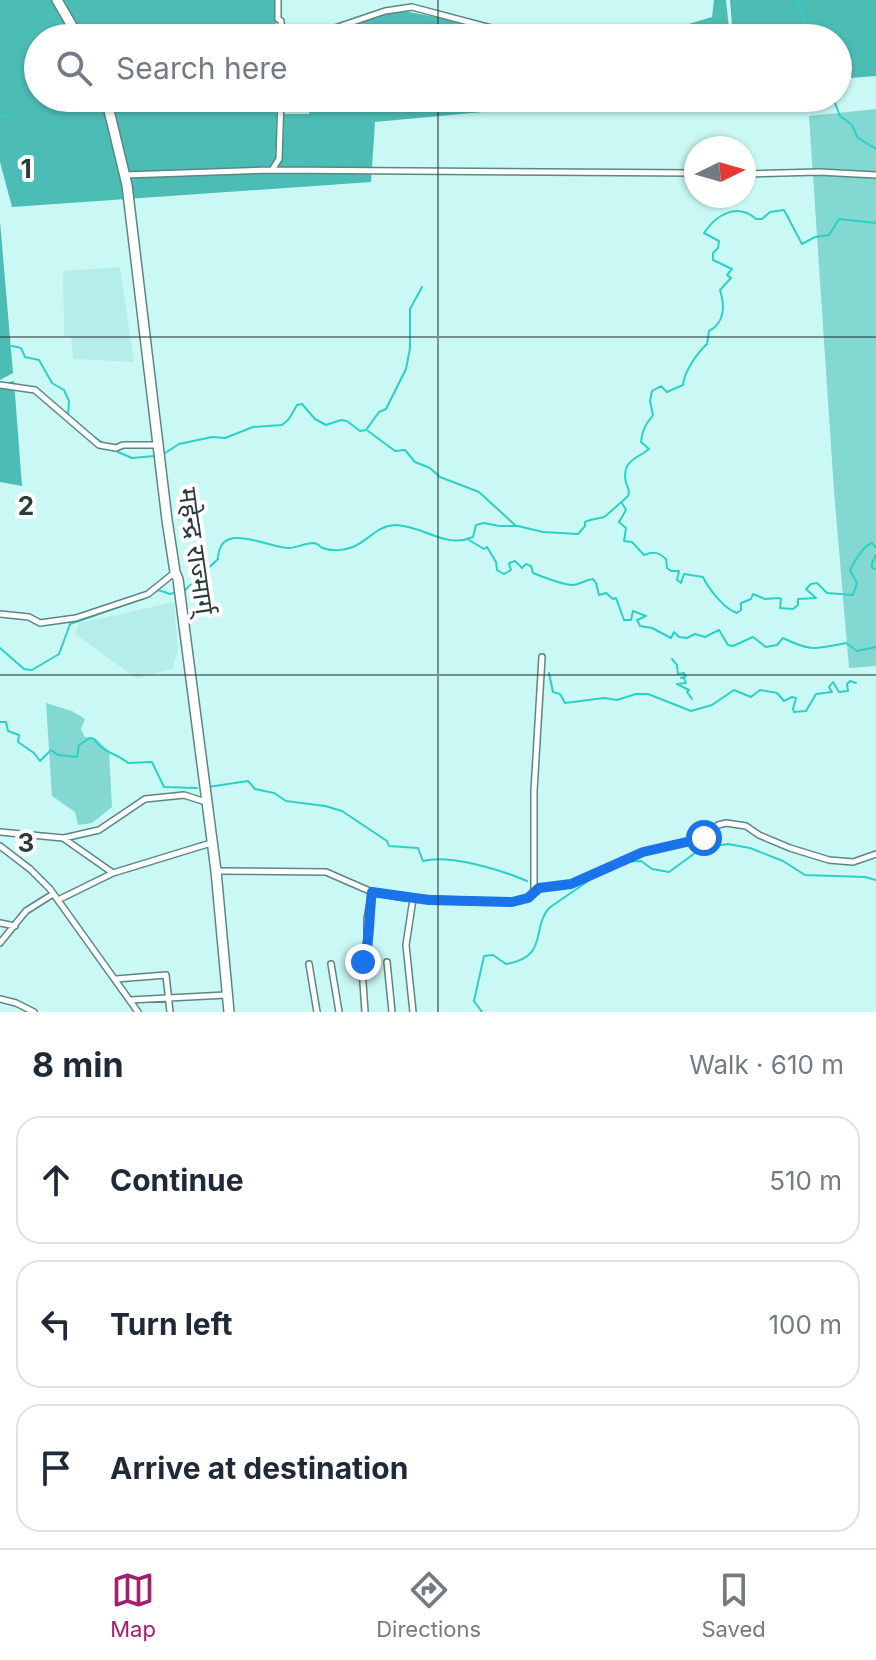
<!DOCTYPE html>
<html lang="en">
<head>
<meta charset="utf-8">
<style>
	:root { --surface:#fff; --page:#f6f6f7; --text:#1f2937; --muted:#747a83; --line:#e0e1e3; --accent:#a3206f }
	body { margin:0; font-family:Inter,"Noto Sans Devanagari",sans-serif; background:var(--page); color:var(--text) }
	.compass { position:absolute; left:684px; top:136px; width:72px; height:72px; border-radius:50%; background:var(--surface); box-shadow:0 2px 6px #0004; rotate:85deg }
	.stop { position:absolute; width:24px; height:24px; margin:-18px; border:6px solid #1a73e8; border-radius:50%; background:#fff }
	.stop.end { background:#1a73e8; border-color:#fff; box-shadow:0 2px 8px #0008 }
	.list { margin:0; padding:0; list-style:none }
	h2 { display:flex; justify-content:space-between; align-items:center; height:104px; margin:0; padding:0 32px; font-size:34px }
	h2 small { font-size:26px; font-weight:400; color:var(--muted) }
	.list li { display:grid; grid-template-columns:52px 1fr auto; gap:24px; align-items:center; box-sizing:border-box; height:128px; margin:0 16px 16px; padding:0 16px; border:2px solid var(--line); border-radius:24px }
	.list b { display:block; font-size:30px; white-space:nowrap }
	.list em { font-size:26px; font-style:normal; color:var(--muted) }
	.icon { flex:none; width:44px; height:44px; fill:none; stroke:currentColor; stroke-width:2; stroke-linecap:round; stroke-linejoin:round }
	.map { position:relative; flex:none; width:876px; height:1012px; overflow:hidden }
	.search { position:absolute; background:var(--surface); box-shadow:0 2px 6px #0004; left:24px; right:24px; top:24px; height:88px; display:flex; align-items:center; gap:20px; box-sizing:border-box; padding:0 28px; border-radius:44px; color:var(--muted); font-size:30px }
	.sheet { height:536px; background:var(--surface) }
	nav { display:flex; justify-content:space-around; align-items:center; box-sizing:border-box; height:112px; border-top:2px solid var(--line); background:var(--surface); font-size:22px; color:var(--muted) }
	nav a { display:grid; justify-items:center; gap:4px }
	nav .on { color:var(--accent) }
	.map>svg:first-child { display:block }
</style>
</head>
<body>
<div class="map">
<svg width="876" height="1012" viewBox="0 0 876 1012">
	<rect width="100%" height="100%" fill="#caf9f5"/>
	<path fill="#b5eee8" d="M120,267L134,362L73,359L71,337L64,336L63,271Z
		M174,602L178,651L172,669L136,678L75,634L79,623Z"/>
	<path fill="#83d8d1" d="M876,109V666L849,668L834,491L809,116Z
		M46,703L72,711L85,719L81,729L85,737L95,738L109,751L112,807L92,823L78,825L75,812L52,796Z"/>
	<path fill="#4cbdb5" d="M0,0H279L276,3V38H38V98H276V114H309L310,98H601V101L375,122L371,182L12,207L0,162Z
		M714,0H726L730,38H642L712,17Z
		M730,0H876V76L838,79V38H733Z
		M393,9L547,38H329L357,26V22Z
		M0,221L13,373L0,380Z
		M14,381L22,486L0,482V384Z"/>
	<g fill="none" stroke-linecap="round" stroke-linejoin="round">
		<path stroke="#2bd1c7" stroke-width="2" d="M797,0L803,13L806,38
			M833,98L840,116L852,125L858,138L876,149
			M0,116L7,117
			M12,346L21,348L25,357L39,360L52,383L64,390L69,401L68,416
			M368,431L395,451L405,450L415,462L430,468L440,477L479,492L515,525
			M91,435L106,445
			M118,452L132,458L155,456
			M162,455L179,444L212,437L225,438L253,427L282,425L289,419L297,405L302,404L315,419L326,425L341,420L347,421L360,431L366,430L379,412L386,409L406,369L410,348V309L422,287
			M622,503L626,510L619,522L626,528L624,541L632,542L644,555C654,551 658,552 666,559L667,568L671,571H679L677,580L681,583L684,574L703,577C708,588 724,609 737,613L741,610V603L751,599L753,594L765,599L779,598L781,599L780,608L793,609L798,605V599L816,598L806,589L811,584L817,583L827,593L853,595L857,583L850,570C856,560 862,547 872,543L876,548
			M469,540L484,549L487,547L496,562L497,570L504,574L511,570L509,563L515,561L522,568L526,564L531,566L533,573C543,577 564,585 573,585C582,584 584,580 593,579L596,583L599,595L606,593L613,599L616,598L624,620H631L633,611L646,616L637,620L640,626L652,628L671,638L674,632L679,637L687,638L695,634L705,637L719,630L728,645L733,646L753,637L766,647L777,645L783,638C811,652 816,649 846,643L857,651L876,647
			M876,555L872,563V568L876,569
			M184,591L218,559C219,519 268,548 289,548C297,548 304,543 313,543C321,544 316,545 323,548C332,552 345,550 353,547C369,540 378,525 396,525C424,526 445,549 473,537L476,525L484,523L499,526H518L543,532L578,534L585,526V522C591,519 598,519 604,517C606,516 627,497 628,496C630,490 628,488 626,483C621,460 637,459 649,449L641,442C642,430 646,424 653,415L650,401L652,391L661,386L667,392L683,385C684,372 697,353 707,344L709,331C725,323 725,305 720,290L731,278L727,275L732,269L713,260V253L718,248L719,241L704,233C716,215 737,202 756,219H762L770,212L784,210L802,244L815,237L829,235L839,219L876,223
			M154,592L158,590L170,594L178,592
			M0,648L24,669L32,670L59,654L70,624L145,598
			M672,659L677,665L678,674L684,673L686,676L681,678H684L686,683L677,684L689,690L687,692L692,699
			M549,673L553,692L560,694L565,703L604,698L617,700L636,694H648L691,711L712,705L734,690L751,697L760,690L777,693L784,701L792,697L796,698L793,709L794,712L806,711L816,694L832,692L829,687L833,682L839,692L848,691L847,684L850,681L856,683
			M0,722H6L8,731L19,735L18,742L34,753L40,761L51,750L58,755L77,757L79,745L90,738L94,739C104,754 115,752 128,763L152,762L164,787L197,788
			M208,787L248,781L255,789L274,793L286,801L325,806L342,811L387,841L389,846L418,848L423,861C450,854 501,870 527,881
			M625,862L641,861L652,869L669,872L702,848L728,844L750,848L783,861L805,875L865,877L876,880
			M482,1012L474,1001L484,956L493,955L506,964C549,957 531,929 549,908L594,877"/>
		<g stroke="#5b8783" stroke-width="8">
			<path id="street" d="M278,0V19L281,21L282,38
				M293,38L329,30L385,11L412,7L529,38
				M272,170L696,173
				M744,174L819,172L876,175
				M125,175L272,170L279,159L281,98
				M0,385L35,390L99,445L116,448L123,445H157
				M0,614L29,617L40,623L76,618L148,594L174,573
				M0,832L63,838L113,873L211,843
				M64,838L99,830L145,799L184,795L206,802
				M0,846L30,869L50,889L138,1012
				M216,871L326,872L372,892L405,898L512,902L528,898L539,888L571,884L643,852L704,838L718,825L726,823L746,826L759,835L790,848L829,860L853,862L876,854
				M534,890V791L542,657
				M413,899L406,945L413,1012
				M58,900L113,873
				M0,923L15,926
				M0,943L26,911L53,894
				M387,962L392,1012
				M309,964L317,1012
				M331,964L339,1012
				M116,979L166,975L170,1012
				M0,999L16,1003L34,1012
				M130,1000L226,995
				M365,1012L362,968L367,955V919L372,892"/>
		</g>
		<g stroke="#5b8783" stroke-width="12">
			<path id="highway" d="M57,0L79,38
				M106,98L127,185L167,520L175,572L178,579L216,871L229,1012"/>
		</g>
		<use href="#street" stroke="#fff" stroke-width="5"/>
		<use href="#highway" stroke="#fff" stroke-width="9"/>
	</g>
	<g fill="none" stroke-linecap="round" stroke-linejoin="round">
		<path stroke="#1a73e8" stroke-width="10" d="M363,962C370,948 369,910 372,892L429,900L512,902L528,898L539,888L571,884L643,852L704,838"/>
	</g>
	<path fill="none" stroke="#2a3d3b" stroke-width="2" stroke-opacity="0.55" d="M438,0V38M438,98V1012M0,337H876M0,675H876"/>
	<g text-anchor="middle" stroke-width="8" stroke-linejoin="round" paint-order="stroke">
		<g font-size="26" fill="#2a3d3b" stroke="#fff">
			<text transform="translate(196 551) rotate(82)" y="9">महेन्द्र राज्मार्ग्</text>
		</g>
	</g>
	<g font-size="26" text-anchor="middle" font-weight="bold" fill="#2a3d3b" stroke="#fff" stroke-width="8" stroke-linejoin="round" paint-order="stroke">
		<text x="26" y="178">1</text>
		<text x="26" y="515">2</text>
		<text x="26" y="852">3</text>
	</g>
</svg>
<svg class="compass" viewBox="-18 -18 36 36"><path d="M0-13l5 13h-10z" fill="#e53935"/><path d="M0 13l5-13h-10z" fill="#747a83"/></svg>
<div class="stop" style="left:704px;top:838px"></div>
<div class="stop end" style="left:363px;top:962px"></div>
<div class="search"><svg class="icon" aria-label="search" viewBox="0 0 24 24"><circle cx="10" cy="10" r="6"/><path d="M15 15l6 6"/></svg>Search here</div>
</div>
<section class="sheet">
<h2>8 min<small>Walk · 610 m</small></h2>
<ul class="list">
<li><svg class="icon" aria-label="ahead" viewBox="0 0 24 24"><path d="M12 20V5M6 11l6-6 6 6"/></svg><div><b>Continue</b></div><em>510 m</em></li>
<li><svg class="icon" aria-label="left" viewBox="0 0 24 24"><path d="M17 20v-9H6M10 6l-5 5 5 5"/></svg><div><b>Turn left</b></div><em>100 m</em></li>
<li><svg class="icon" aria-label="arrive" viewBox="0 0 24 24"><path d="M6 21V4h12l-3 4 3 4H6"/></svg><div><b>Arrive at destination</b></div></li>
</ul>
</section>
<nav>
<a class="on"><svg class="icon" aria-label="map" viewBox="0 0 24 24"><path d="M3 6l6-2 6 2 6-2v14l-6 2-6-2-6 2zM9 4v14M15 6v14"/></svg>Map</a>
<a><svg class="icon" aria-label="directions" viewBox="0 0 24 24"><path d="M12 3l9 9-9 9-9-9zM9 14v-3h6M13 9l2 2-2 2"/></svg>Directions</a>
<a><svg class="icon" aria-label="saved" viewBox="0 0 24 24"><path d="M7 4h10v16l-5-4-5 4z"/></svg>Saved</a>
</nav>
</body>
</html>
